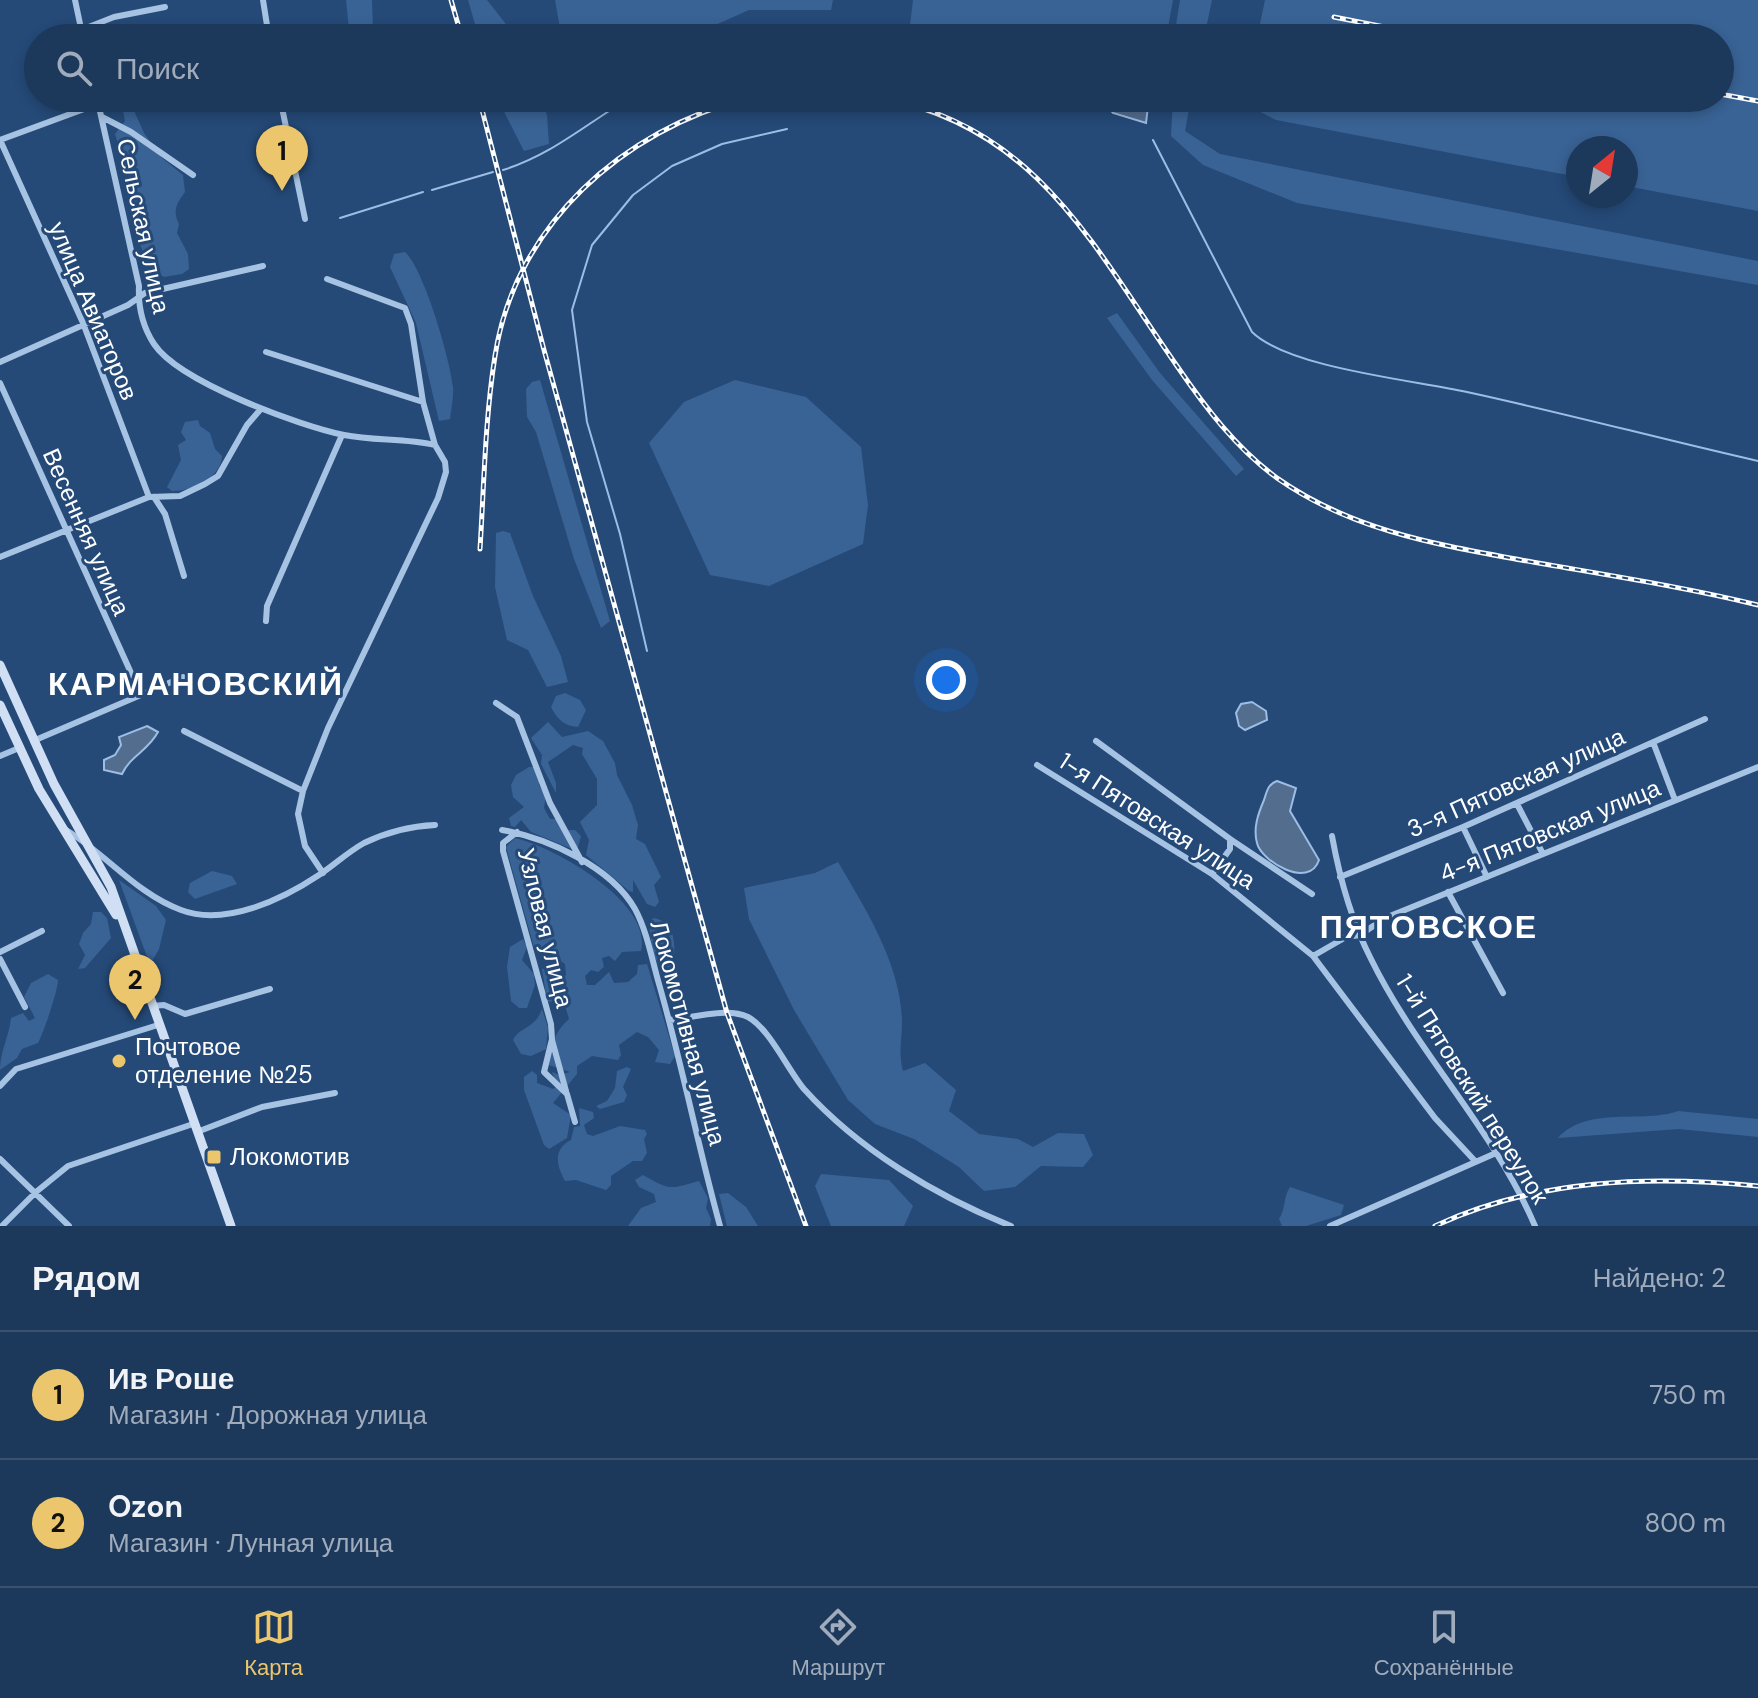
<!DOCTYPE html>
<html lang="ru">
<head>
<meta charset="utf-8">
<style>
	:root { --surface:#1c385a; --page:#253f60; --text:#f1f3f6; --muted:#a0acbb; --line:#3a5270; --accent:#ecc66c }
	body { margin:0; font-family:"DM Sans",sans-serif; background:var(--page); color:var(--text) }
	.compass { position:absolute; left:1566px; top:136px; width:72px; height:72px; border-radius:50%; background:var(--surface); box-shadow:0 4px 12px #0003; rotate:30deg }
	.you { position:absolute; left:946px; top:680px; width:28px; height:28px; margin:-20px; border:6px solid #fff; border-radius:50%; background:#1a73e8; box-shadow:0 0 0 12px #1a73e833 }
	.badge { display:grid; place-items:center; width:52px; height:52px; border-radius:50%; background:var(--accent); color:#111; font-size:26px; font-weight:700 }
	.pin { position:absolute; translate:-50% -66px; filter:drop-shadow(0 2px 4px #0008) }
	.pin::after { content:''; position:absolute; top:42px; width:28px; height:24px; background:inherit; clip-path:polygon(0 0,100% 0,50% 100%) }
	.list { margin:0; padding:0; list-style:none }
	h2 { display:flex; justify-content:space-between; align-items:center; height:104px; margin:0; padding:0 32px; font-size:34px }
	h2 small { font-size:26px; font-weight:400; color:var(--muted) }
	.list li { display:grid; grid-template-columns:52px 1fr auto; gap:24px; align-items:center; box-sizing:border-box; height:128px; padding:0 32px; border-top:2px solid var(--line) }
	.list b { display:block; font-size:30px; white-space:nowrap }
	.list p { margin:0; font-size:26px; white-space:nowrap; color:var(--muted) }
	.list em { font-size:26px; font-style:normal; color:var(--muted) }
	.icon { flex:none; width:44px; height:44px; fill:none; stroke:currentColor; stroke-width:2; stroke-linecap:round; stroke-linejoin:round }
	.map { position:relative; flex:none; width:1758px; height:1226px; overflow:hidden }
	.search { position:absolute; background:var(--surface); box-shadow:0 4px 12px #0003; left:24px; right:24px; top:24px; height:88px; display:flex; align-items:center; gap:20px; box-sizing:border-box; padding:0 28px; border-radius:44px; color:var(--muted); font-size:30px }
	.sheet { height:360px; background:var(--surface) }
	nav { display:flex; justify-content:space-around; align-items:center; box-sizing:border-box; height:112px; border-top:2px solid var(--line); background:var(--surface); font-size:22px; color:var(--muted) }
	nav a { display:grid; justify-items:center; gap:4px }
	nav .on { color:var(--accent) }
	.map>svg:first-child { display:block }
</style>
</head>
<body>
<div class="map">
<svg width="1758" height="1226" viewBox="0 0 1758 1226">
	<rect width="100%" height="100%" fill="#254a78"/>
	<path fill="#396395" d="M346,0H372L373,30L387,38H350Z
		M468,0H487L517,38H479Z
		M555,0H833L831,10H749L686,38H566L561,34Z
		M913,0H1173L1166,38H1124L1102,25L1099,38H933L910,25Z
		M1180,0H1212L1204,38H1174Z
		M1265,0H1758V211L1626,186V148H1578V177L1276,120L1251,107L1250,98H1720V38H1257Z
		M497,98H541L547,115L549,144L524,151Z
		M1040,98H1087L1085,111L1054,106Z
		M1173,98H1191L1185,131L1220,154L1758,261V285L1297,203L1203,165L1171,136Z
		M131,104L144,133L162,158L183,175L185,192C177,203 172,210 179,224L177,233L188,254L189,269L182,274L164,277L144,263C146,250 136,242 134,227C132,210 128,192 132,175L123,160L115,134L125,121L123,111Z
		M405,252C424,269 450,359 453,387C454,397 451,409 450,419L439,421L416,323L390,267L394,254Z
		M1117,313L1160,373L1244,469L1236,476L1152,380L1107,318Z
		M540,380L610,621L601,628L574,559L536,432L527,417L526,389L532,382Z
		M735,380L806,397L861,447L868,505L863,544L769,586L710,575L649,443L684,402Z
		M198,420L200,426L210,433L215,449L222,456C221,478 192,491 172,491L167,487L181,460L178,445L186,440L181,432L185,422Z
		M503,531L510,533L533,596L561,656L568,682L547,687L528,650L507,640L495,587L496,533Z
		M565,693L580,700L586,710L578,727C564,726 557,719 551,707L556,696Z
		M548,722L562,737L588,731L603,741L615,763L617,775L632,805L638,825L636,839L645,844L661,877L654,885L659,902L655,907L647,904L633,880V892L629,891L586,855L589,840L580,822L597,805V779L582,754L583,748L573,745L548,762L556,783V793L541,764L542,755L531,738Z
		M529,767H535L540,776L539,785L546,795L544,808L550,819H558L567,830H575L581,836L577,851L531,832L521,820L515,827L511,826L509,818L524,807L513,797L511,785L516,775Z
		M515,838C554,847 653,902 641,951L622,952L615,961L609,956L602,958L604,967L598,972L591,970L585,976L587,985H595L609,972L614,983L628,982L637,974L638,965L647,964L675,1056L670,1064L655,1062L659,1050L648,1037L637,1032L619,1045L621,1055L618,1060L592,1056L577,1066V1074L553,1103L571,1115L567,1138L549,1149L544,1145L524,1090V1077L532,1071L537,1075V1083L553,1089L557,1086L552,1072L559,1075L570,1072L549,1065C550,1047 555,1031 569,1019L565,1005L547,1001L542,969L551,968L562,977L566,975L565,964L546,951H535L506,847Z
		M838,862C866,910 901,964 902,1022C902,1040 898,1052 903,1071L925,1063L956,1090L949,1111L979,1134L1018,1139L1033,1147L1058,1133L1084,1134L1093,1155L1083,1167L1041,1166L1015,1187L984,1191L959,1167L914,1139L875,1124L848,1100L794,1010L749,919L744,888L815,873Z
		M212,871L232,876L237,884L195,899L188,892L190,883Z
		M119,880L156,906L166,920L159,949L150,965Z
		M93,912H101L107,918L111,938L85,968L78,969L85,955L79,944L83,933L91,924Z
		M654,918C678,923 675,948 673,969L667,974C652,963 651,940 649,922Z
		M523,939L527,947L522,960L534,974L535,985L527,1008H519L511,1001L507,967L510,947Z
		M48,974L58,980C58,990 44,1032 38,1043L22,1049L17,1058L0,1070C0,1051 9,1037 11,1018L23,1013L29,1021L35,1018L24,997L31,983Z
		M542,1009L548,1027L546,1049L531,1056L521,1054L513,1040C519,1027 535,1029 542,1009Z
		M627,1067L631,1069L623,1087L627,1095L624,1102L600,1109L596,1106L607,1101L615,1088L617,1071Z
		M579,1108L593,1112L594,1118L584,1125L587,1134L593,1136L620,1126L645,1130L647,1134L644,1139L647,1153L642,1161H633L611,1176V1185L606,1190L576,1180L565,1181C556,1165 553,1149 571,1140L574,1127L580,1126Z
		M1678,1111L1758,1119V1137L1679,1129L1558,1138C1587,1105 1644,1124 1678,1111Z
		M821,1174L889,1180L913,1206L904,1226H831L815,1186Z
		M643,1175C671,1191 670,1189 699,1181L708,1198L706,1208L711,1219L710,1226H628L641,1208L656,1202L654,1194L639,1187L635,1180Z
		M1290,1187L1344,1205L1341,1215L1306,1226H1282L1279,1219C1286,1208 1283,1198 1290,1187Z
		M728,1193L746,1207L758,1226H727L719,1194Z"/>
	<path fill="#536d8f" stroke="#9cbde4" stroke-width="2" d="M1100,98H1149L1146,123L1113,113Z
		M1252,702L1266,711L1267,720L1245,730L1239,726L1236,713L1241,704Z
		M147,726L158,732C148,751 131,755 122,774L104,770V760L115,755L121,745L119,737Z
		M1277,781L1296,788L1290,811L1319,860C1309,890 1261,861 1257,843C1253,828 1258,814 1264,800C1267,791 1268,784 1277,781Z"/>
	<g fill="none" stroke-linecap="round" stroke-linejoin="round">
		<path stroke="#9cbde4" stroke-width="2" d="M754,38L811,25
			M1153,140L1252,332C1289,368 1413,380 1467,392C1564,413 1661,439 1758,461
			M503,170C552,155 587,123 630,98
			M432,190L493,172
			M340,218L423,192
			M647,651L620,534L587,422L572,310L592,245L633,195L672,166L722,144L787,129"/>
		<path stroke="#a7c3e3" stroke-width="6" d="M75,0L83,38
			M263,0L269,38
			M81,30L114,17L165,7
			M97,98L139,286C138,306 143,327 154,344C179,382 300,426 344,435C374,441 405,438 435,445
			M114,98L0,140L83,323L149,497
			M280,98L305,219
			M102,117L131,132L193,175
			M266,352L423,402L411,324L405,308L327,279
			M0,362L128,305L145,293L263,266
			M0,383L141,695
			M154,497L165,514L184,576
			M0,557L149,497L180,496L205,484L218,476L247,425L260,410
			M266,621L267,606L342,435
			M496,703L517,717L550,803L582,862
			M184,731L303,791
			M33,741L183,677
			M1096,741L1230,839V849L1212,874
			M1653,742L1675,800
			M0,756L19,748
			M1037,765L1212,874L1313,956L1435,1118L1475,1161
			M1517,804L1543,854
			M1463,827L1487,877
			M66,830C106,854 137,894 181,910C225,927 283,899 319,875C334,865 348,852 364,843C385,833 411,826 435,825
			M502,830C548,838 611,867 635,909C647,931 652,960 659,984C682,1064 698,1146 720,1226
			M517,832L503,843V851L551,1024L552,1039L544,1072L567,1094L575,1122
			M1332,836C1340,880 1351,920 1371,959C1417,1053 1494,1129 1535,1226
			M1230,839L1312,894
			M323,873L305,846L298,814L303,791L328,728L438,498L446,472L445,462L435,445L423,402
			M1340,877L1463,827L1705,719
			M1448,892L1503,993
			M0,952L42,931
			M1313,956L1346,937L1360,935L1385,918L1758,767
			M0,959L25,1007
			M152,1006L164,1005L185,1014L270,989
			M669,1020C692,1018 726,1007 748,1017C769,1028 788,1070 804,1089C859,1150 936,1196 1011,1226
			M552,1040L566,1091
			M0,1086L16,1069L158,1025
			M197,1132L262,1107L335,1093
			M0,1159L69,1226
			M2,1226L36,1192L68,1166L193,1124
			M1330,1226L1496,1153"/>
		<path stroke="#d0dff3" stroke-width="9" d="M0,665L54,784L111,887L231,1226
			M0,705L39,789L116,915"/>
		<g stroke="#fff" stroke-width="5">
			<path id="rail" d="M451,0L462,38
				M1334,17L1440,38
				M1720,94L1758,101
				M479,98L544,350L727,1013L806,1226
				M883,98C1038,128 1095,249 1177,366C1205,407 1236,448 1277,478C1351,530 1434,544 1521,560C1600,574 1680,586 1758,605
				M480,549C484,485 485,419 495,356C515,224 624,130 747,98
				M1435,1226C1536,1179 1649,1175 1758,1186"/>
		</g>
		<use href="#rail" stroke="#254a78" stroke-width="2" stroke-dasharray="6" stroke-linecap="butt"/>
	</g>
	<g fill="#ecc66c" stroke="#254a78" stroke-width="3">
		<circle cx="119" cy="1061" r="8"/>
		<rect x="206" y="1149" width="16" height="16" rx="4"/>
	</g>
	<g text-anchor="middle" stroke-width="6" stroke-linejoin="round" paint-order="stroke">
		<g font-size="24" fill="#fff" stroke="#254a78">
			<text transform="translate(143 226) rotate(78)" y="8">Сельская улица</text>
			<text transform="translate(93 311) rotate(67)" y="8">улица Авиаторов</text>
			<text transform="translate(86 532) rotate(66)" y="8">Весенняя улица</text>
			<text transform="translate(1516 783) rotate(-24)" y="8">3-я Пятовская улица</text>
			<text transform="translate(1157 821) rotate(33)" y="8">1-я Пятовская улица</text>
			<text transform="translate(1550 831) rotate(-22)" y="8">4-я Пятовская улица</text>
			<text transform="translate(545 928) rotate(76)" y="8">Узловая улица</text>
			<text transform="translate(688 1033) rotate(75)" y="8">Локомотивная улица</text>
			<text transform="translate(1472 1089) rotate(58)" y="8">1-й Пятовский переулок</text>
		</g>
		<g font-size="24" fill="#fff" stroke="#254a78" text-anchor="start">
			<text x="135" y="1055">Почтовое<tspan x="135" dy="28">отделение №25</tspan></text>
			<text x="230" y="1165">Локомотив</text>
		</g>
		<g font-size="32" font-weight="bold" letter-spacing="2" fill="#fff" stroke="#254a78">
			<text x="196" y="695">КАРМАНОВСКИЙ</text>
			<text x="1429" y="938">ПЯТОВСКОЕ</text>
		</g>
	</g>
</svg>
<svg class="compass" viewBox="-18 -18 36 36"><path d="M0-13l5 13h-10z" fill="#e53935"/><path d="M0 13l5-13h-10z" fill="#a0acbb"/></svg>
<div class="you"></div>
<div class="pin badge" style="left:282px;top:191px">1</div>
<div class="pin badge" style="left:135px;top:1020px">2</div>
<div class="search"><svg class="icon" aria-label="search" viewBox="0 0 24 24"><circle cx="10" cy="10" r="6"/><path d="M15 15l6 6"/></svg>Поиск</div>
</div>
<section class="sheet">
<h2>Рядом<small>Найдено: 2</small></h2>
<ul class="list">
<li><span class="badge">1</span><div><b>Ив Роше</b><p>Магазин · Дорожная улица</p></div><em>750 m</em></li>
<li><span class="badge">2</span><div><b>Ozon</b><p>Магазин · Лунная улица</p></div><em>800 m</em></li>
</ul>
</section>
<nav>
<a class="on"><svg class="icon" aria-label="map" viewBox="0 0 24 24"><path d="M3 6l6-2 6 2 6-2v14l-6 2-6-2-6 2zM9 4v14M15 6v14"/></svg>Карта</a>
<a><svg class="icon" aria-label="directions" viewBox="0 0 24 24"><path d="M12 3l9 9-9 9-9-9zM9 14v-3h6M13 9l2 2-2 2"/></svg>Маршрут</a>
<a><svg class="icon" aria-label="saved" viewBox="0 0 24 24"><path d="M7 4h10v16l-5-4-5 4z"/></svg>Сохранённые</a>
</nav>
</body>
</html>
